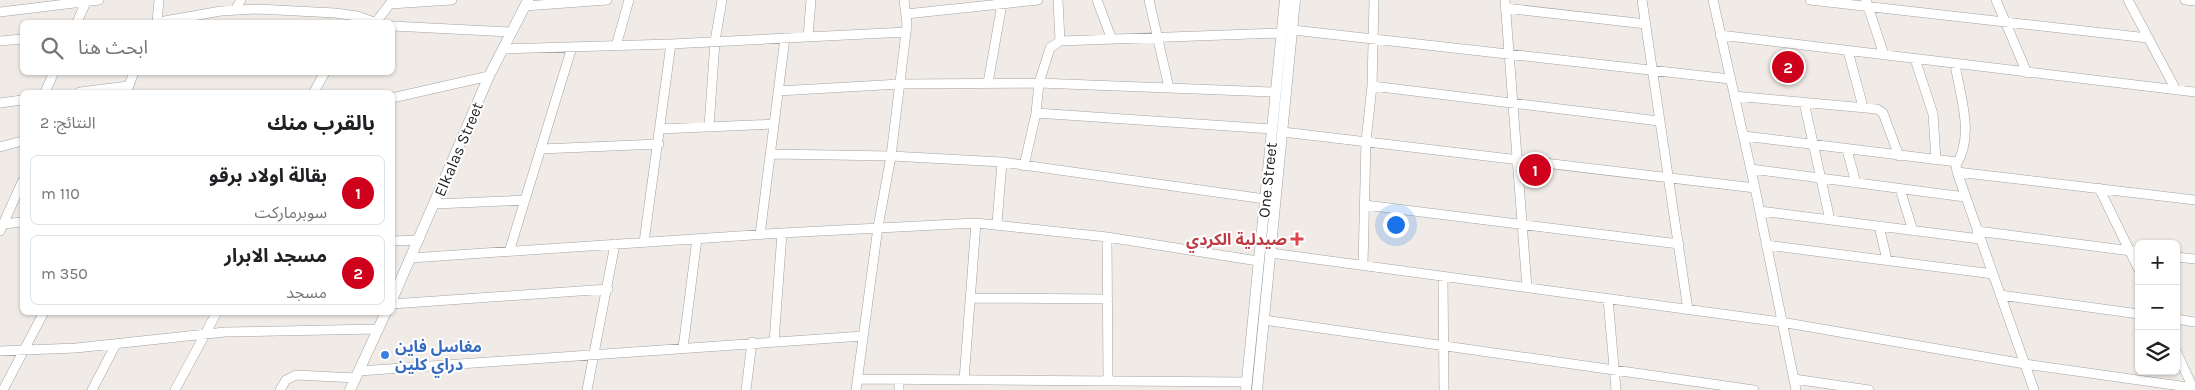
<!DOCTYPE html>
<html lang="ar">
<head>
<meta charset="utf-8">
<style>
	:root { --surface:#fff; --page:#f2f2f2; --text:#202124; --muted:#757577; --line:#e0e0e0; --accent:#cf001c }
	body { margin:0; font-family:Karla,"Noto Sans Arabic",sans-serif; background:var(--page); color:var(--text); direction:rtl }
	.controls { position:absolute; right:15px; bottom:15px; display:grid; overflow:hidden; border-radius:8px; box-shadow:0 1px 4px #0004 }
	.controls button { width:45px; height:45px; display:grid; place-items:center; padding:0; border:0; border-bottom:1px solid var(--line); background:var(--surface); color:var(--text); font:25px sans-serif }
	.you { position:absolute; left:1395px; top:224px; width:18px; height:18px; margin:-12px; border:4px solid #fff; border-radius:50%; background:#1a73e8; box-shadow:0 0 0 8px #1a73e833 }
	.badge { display:grid; place-items:center; width:32px; height:32px; border-radius:50%; background:var(--accent); color:#fff; font-size:16px; font-weight:700 }
	.pin { position:absolute; translate:-50% -50%; border:2px solid #fff; box-shadow:0 1px 5px #0006 }
	.list { margin:0; padding:0; list-style:none }
	h2 { display:flex; justify-content:space-between; align-items:center; height:65px; margin:0; padding:0 20px; font-size:21px }
	h2 small { font-size:16px; font-weight:400; color:var(--muted) }
	.list li { display:grid; grid-template-columns:32px 1fr auto; gap:15px; align-items:center; box-sizing:border-box; height:70px; margin:0 10px 10px; padding:0 10px; border:1px solid var(--line); border-radius:8px }
	.list b { display:block; font-size:19px; white-space:nowrap }
	.list p { margin:0; font-size:16px; white-space:nowrap; color:var(--muted) }
	.list em { font-size:16px; font-style:normal; color:var(--muted) }
	.icon { flex:none; width:28px; height:28px; fill:none; stroke:currentColor; stroke-width:2; stroke-linecap:round; stroke-linejoin:round }
	.map { position:relative; flex:none; width:2195px; height:390px; overflow:hidden; direction:ltr }
	.search { position:absolute; background:var(--surface); box-shadow:0 1px 4px #0004; left:20px; top:20px; width:375px; height:55px; display:flex; align-items:center; gap:12px; box-sizing:border-box; padding:0 18px; border-radius:8px; color:var(--muted); font-size:19px }
	.panel { position:absolute; background:var(--surface); box-shadow:0 1px 4px #0004; left:20px; top:90px; width:375px; height:225px; border-radius:8px; direction:rtl }
	.map>svg:first-child { display:block }
</style>
</head>
<body>
<div class="map">
<svg width="2195" height="390" viewBox="0 0 2195 390">
	<rect width="100%" height="100%" fill="#f0ebe6"/>
	<g fill="none" stroke-linecap="round" stroke-linejoin="round">
		<g stroke="#a3a3a3" stroke-width="10">
			<path id="minor" d="M1097,0L1112,40
				M1149,0L1169,88
				M1505,0L1527,288
				M1642,0L1688,310
				M1713,0L1755,188L1796,390
				M1810,0L2148,38
				M1866,0L1884,55
				M1996,0L2027,73
				M2128,0L2176,90
				M2185,0L2195,1
				M390,4L452,0
				M525,6L607,0
				M1505,8L1646,24
				M235,10L241,0
				M0,12L99,0
				M906,14L1038,0
				M77,22L87,0
				M157,22L159,0
				M159,22L221,11L257,9L335,13L357,16L374,22
				M376,22L392,1
				M392,26L512,32
				M1293,30L1730,79
				M1720,35L2195,92
				M808,37L811,0
				M0,41L22,39
				M1060,41L1282,33
				M616,46L629,0
				M503,49L671,44L906,32
				M1848,51L1863,107
				M1915,59L1933,114L1936,160
				M1955,64C1960,96 1975,136 1956,165L1957,172L2034,390
				M988,83L1002,4
				M1372,86L1659,121
				M127,91L134,72
				M778,91L900,84L1039,83L1275,92
				M45,92L54,72
				M80,92L128,86
				M314,92L325,72
				M1734,96L1877,109L1883,113L1899,156
				M392,98L489,76
				M1804,102L1830,220
				M0,103L22,100
				M1036,113L1272,129
				M709,127L715,41L722,0
				M660,129L774,124
				M1283,132L1755,188
				M1744,136L1957,162
				M0,147L22,141
				M541,149L659,144
				M1847,150L1856,183
				M772,154L891,156L1002,162L1265,199
				M1024,166L1036,113L1039,83L1050,48L1060,41L1058,0
				M1751,169L1965,197
				M1957,172L2195,200
				M2099,188L2139,270
				M1900,189L1913,231
				M435,204L525,200
				M1365,205L1679,244
				M1760,211L1980,239
				M997,223L1002,162
				M3,224L22,222
				M1879,226L1887,260
				M0,231L22,182
				M1977,231L2139,252
				M760,235L785,38
				M1107,237L1108,381
				M392,241L419,240
				M644,242L671,44
				M1766,245L1993,274
				M509,252L572,47
				M1271,253L1781,322L2025,364L2195,388
				M2176,257L2195,259
				M411,258L782,233L976,223L1107,237L1258,261
				M1363,265L1366,141L1372,86L1374,0
				M1443,277L1444,390
				M2000,295L2139,314
				M970,298L1108,299
				M1608,299L1616,390
				M392,304L608,289
				M2176,319L2195,322
				M1264,320L1754,390
				M774,342L782,233
				M683,348L697,239
				M0,351L76,348L225,332L378,329
				M2176,351L2194,390
				M359,371L863,336
				M858,379L1247,382
				M1794,379L1869,390
				M899,380V390
				M964,380L976,223
				M3,390L44,312
				M92,390L116,344
				M175,390L217,312
				M280,390L286,380L296,375L356,378
				M587,390L615,244
				M746,390L752,342
				M856,390L878,227L891,156L907,24L904,0"/>
		</g>
		<g stroke="#a3a3a3" stroke-width="11">
			<path id="tertiary" d="M392,300L489,76L528,0
				M350,390L386,312
				M1246,390L1285,0
				M1257,390L1295,0"/>
		</g>
		<use href="#minor" stroke="#fff" stroke-width="9"/>
		<use href="#tertiary" stroke="#fff" stroke-width="10"/>
	</g>
	<path fill="#e0444e" stroke="#fff" stroke-width="2" d="M1294.5 231.5h5v5h5v5h-5v5h-5v-5h-5v-5h5z"/>
	<circle fill="#3f7fe0" stroke="#fff" stroke-width="2" cx="385" cy="355" r="5"/>
	<g text-anchor="middle" stroke-width="4" stroke-linejoin="round" paint-order="stroke">
		<g font-size="16" fill="#1f1f1f" stroke="#fff">
			<text transform="translate(458 149) rotate(-67)" y="6">Elkalas Street</text>
			<text transform="translate(1267 180) rotate(-84)" y="6">One Street</text>
		</g>
		<g font-size="16" font-weight="bold" fill="#be3a42" stroke="#fff" text-anchor="end">
			<text x="1287" y="245">صيدلية الكردي</text>
		</g>
		<g font-size="16" font-weight="bold" fill="#366cbe" stroke="#fff" text-anchor="start">
			<text x="395" y="352">مغاسل فاين<tspan x="395" dy="18">دراي كلين</tspan></text>
		</g>
	</g>
</svg>
<div class="controls">
<button>+</button>
<button>−</button>
<button><svg class="icon" aria-label="layers" viewBox="0 0 24 24"><path d="M12 4l9 5-9 5-9-5zM3 14l9 5 9-5"/></svg></button>
</div>
<div class="you"></div>
<div class="pin badge" style="left:1535px;top:170px">1</div>
<div class="pin badge" style="left:1788px;top:67px">2</div>
<div class="search"><svg class="icon" aria-label="search" viewBox="0 0 24 24"><circle cx="10" cy="10" r="6"/><path d="M15 15l6 6"/></svg>ابحث هنا</div>
<section class="panel">
<h2>بالقرب منك<small>النتائج: 2</small></h2>
<ul class="list">
<li><span class="badge">1</span><div><b>بقالة اولاد برقو</b><p>سوبرماركت</p></div><em>110 m</em></li>
<li><span class="badge">2</span><div><b>مسجد الابرار</b><p>مسجد</p></div><em>350 m</em></li>
</ul>
</section>
</div>
</body>
</html>
